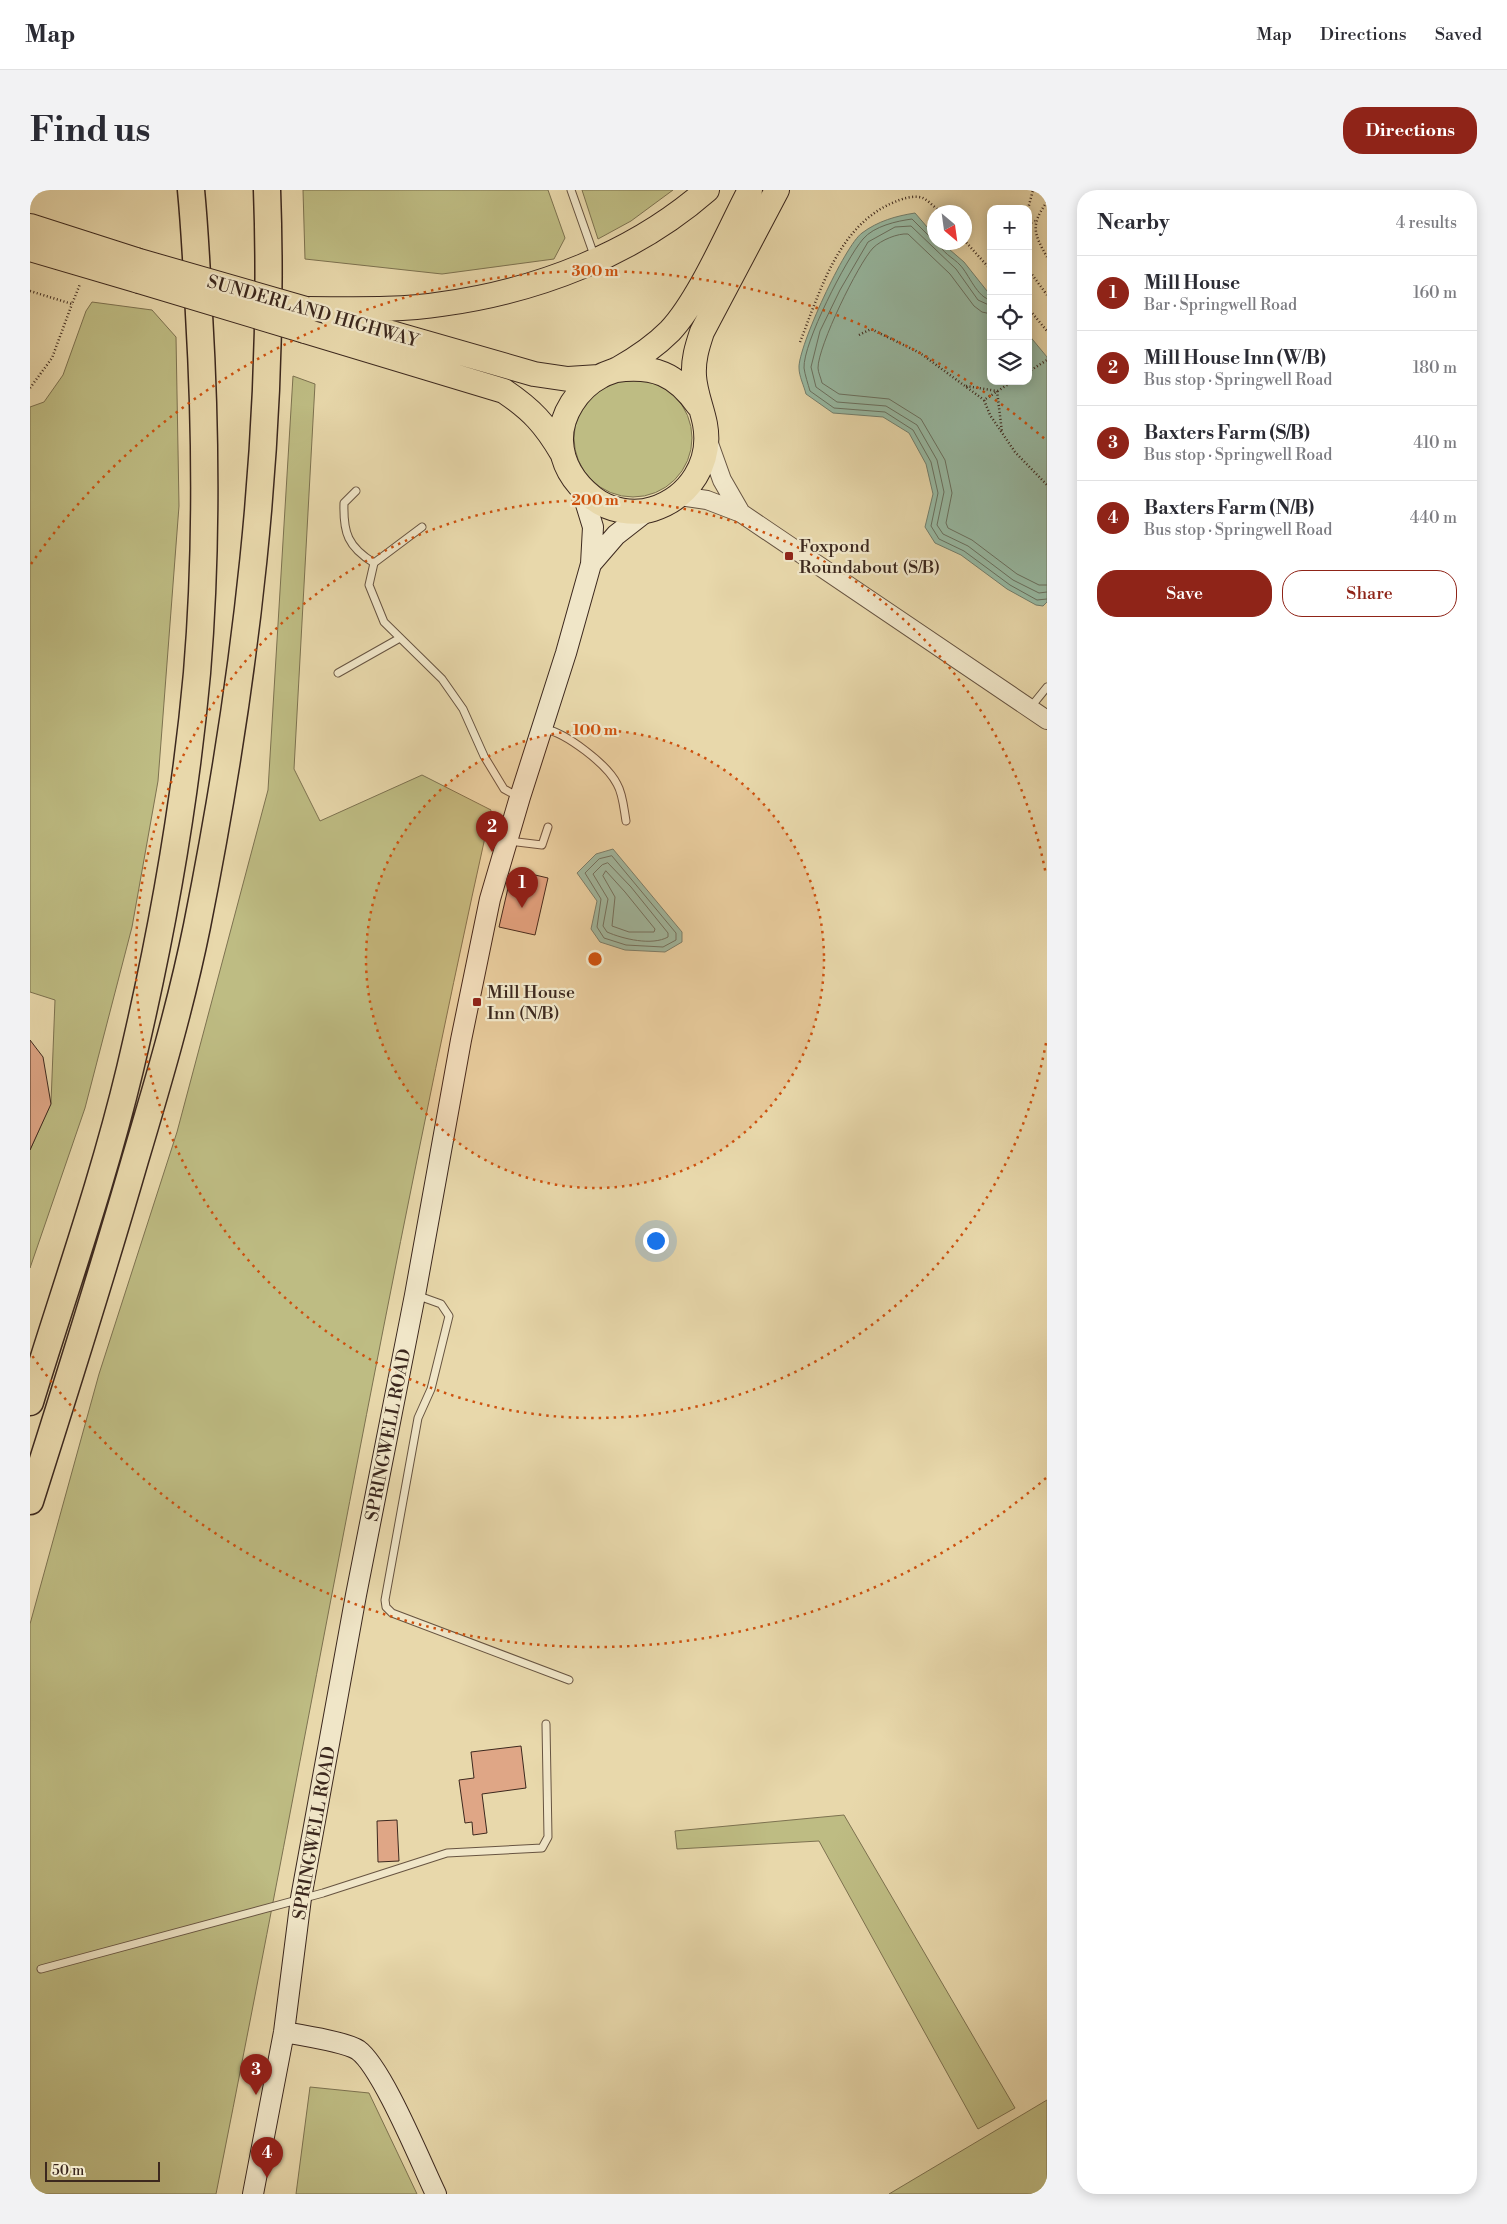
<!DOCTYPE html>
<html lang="en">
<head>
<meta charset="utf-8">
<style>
	:root { --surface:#fff; --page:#f2f2f3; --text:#2b2b33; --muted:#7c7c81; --line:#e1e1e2; --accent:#8f2418 }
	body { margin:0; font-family:"Libre Bodoni",serif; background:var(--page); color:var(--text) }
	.controls { position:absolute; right:15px; top:15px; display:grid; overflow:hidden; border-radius:10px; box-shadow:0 2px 12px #0003 }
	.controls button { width:45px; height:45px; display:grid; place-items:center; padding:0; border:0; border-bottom:1px solid var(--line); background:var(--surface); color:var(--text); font:25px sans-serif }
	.compass { position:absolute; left:897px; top:15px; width:45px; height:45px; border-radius:50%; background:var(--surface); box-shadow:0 2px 12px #0003; rotate:151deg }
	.scale { position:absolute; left:15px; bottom:12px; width:115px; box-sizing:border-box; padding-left:5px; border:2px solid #3c281e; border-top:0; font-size:14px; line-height:18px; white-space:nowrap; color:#3c281e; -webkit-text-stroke:4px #f0e6c8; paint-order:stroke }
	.you { position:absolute; left:625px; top:1050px; width:18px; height:18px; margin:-12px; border:4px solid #fff; border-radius:50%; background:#1a73e8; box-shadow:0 0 0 8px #1a73e833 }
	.badge { display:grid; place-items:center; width:32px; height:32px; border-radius:50%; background:var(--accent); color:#fff; font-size:16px; font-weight:700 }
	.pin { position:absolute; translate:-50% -41px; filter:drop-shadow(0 1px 2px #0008) }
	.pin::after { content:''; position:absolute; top:26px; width:18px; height:15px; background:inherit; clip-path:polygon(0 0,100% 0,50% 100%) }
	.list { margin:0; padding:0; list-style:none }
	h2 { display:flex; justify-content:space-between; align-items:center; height:65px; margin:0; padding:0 20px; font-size:21px }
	h2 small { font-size:16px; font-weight:400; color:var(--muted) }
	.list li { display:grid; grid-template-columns:32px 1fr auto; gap:15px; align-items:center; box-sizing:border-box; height:75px; padding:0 20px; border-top:1px solid var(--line) }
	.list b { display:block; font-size:19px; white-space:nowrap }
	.list p { margin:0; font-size:16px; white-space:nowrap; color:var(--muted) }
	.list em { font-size:16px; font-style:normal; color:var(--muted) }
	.actions { display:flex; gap:10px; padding:15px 20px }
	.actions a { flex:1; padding:11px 0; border:1px solid var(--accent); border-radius:20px; text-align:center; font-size:18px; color:var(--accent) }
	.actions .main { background:var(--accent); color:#fff }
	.icon { flex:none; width:28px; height:28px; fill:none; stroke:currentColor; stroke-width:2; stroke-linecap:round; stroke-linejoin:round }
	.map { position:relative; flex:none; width:1017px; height:2004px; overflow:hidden; border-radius:20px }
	header { display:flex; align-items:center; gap:30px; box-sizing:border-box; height:70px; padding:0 25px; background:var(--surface); border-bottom:1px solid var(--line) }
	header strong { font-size:24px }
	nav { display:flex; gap:28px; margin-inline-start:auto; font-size:18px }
	.intro { display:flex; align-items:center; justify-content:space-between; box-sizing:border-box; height:120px; padding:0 30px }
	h1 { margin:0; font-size:35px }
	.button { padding:12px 22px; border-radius:20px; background:var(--accent); color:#fff; font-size:18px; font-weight:700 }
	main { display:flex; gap:30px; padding:0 30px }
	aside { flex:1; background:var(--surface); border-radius:20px; box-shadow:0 2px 12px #0003 }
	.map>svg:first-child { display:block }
</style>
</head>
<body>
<header>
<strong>Map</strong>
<nav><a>Map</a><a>Directions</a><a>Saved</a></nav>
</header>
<div class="intro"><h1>Find us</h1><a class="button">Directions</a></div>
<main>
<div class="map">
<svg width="1017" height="2004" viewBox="0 0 1017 2004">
	<rect width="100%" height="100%" fill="#e8d8ab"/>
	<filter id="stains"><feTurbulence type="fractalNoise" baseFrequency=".004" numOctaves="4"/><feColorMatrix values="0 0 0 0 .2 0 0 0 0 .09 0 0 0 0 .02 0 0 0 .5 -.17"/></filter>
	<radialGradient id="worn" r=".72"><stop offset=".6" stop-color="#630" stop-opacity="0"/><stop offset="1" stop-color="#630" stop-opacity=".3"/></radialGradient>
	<path fill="#bebc83" stroke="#7d7250" d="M273,0H518L535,48L524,69L412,84L275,69Z
		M552,0H643L601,31L568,49Z
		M62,112L122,120L146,147L149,316L128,591L102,737L55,918L0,1078V960L21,913L25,810L0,802V217L14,212L33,185L56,121Z
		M263,186L285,194L264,579L290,631L392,585L461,620C359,1079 278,1543 186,2004H0V1434L69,1184L147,942L238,600Z
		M544 248a59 59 0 1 1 118 0a59 59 0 1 1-118 0Z
		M814,1625L985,1918L948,1939L789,1651L647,1659L645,1641Z
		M280,1897L339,1903L387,2004H266Z
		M1017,1910V2004H859Z"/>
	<path fill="#98bba5" stroke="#73806f" d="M885,23L904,45V52L912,53L934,72L961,106V191H998V144L1017,167V412L1013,416L1006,415L977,399L931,365L905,353L895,337L903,304L896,274L879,243L853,227L803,223L776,204C774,196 769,186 769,178C768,157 815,55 832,43C848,31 866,26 885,23Z
		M583,659L652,742V752L635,762L595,760L570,752L561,739L567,711L547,683L566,664Z"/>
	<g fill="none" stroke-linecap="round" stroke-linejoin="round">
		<path stroke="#6a7262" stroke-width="1" d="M904,48L899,46L882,29C867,31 844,36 833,49C816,69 773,153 774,178C775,185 778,194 780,201L804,218L855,222L883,240L901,272L908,303L901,336L909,349L934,361L980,395L1007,410L1017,409
			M909,52C910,62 924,68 930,75C939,84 947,108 961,110
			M961,116L948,110L926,79L881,36L865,37L838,52L810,100L790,141L781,177L786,197L807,212L856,216L887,235L907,270L914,302L907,335L913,344L938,356L983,390L1009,403L1017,402
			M961,124L952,122L944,116L920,84L878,44C868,43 851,50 843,58C828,74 788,156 788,178C788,182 791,188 792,193L809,204L859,209L891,229L915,270L922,303L916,333L918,338L942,350L987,384L1009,395H1017
			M582,666L646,743V750L633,757L596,755L574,748L567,737L571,709L555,683L569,669Z
			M578,673L601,697L638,743V747C622,756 593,749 577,742L573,736L578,709L563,684L572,675Z
			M576,681L595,702L625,739L624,742H599L582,736L585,707L573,686Z"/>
	</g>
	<path fill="#dfa686" stroke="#3c281e" d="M488,681L518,688L505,745L469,737L478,698L484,700Z
		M0,850L13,867L21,914L0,960Z
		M491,1556L496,1598L452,1604L457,1643L443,1645L442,1632L435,1633L429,1590L444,1588L441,1562Z
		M367,1630L369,1671L348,1672L347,1631Z"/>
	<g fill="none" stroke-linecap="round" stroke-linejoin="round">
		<g stroke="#675441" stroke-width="9">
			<path id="service" d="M541,0L565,68
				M326,301L314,313C313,343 318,357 344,373
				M392,337L344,373L339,395L354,432L412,489L433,519L454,566L474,599L489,607
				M308,483L370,448
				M1000,518L1017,497
				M515,539C536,543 577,574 587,594C593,604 594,620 596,631
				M479,651L512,655L518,637
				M386,1105L411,1114L419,1126L401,1199L388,1228L355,1410L356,1417L362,1423L539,1490
				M11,1779L293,1703L417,1663L512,1658L518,1647L516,1534"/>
		</g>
		<g stroke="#675441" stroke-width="20">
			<path id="tertiary" d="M677,248L692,290L711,323
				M650,306L677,310L711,323L1017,530"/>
		</g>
		<g stroke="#3c281e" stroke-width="22">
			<path id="secondary" d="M561,374L586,345L618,320
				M254,1842C271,1845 316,1852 328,1860C352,1877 391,1973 406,2004
				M223,2004L254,1842L271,1708L326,1405L385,1105L431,850L460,709L490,607L536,463L561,374L563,337L551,298"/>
		</g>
		<g stroke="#3c281e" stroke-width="26">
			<path id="trunk" d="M720,0C699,40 670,109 640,141C625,156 606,169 588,179C582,182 576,183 571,186C548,198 530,225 531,251C532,275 544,293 563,308C579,321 604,325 623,319C660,307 682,272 675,234C672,218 665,203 664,186C663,170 667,157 672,142L747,0
				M0,36L106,70
				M0,59L109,91
				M276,119C321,119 368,121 412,114C507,101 604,64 677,0
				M302,126L504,184L538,189L569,187
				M275,141L474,201C502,220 515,234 532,263
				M586,180C624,175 646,184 668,215"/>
		</g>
		<g stroke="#3c281e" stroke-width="29">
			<path id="motorway" d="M0,1212C34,1101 73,992 100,879C131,749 155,616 167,483C177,363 176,243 169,124C167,82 165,41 161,0
				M0,1311C36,1198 72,1084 105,970C128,893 151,815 167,736C215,495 246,246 237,0"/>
		</g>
		<path stroke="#3c281e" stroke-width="2.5" stroke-dasharray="1 2.5" stroke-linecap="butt" d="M1017,12C1000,35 1004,44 1017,67
			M998,19L1003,0
			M998,34L1005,31
			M934,50L961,80
			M998,79L1017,105
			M0,101L42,114L50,94
			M998,118L1017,141
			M829,145L841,139L890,163L954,210
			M770,152C791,99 809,33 867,11C874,8 885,5 893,8C899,11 905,18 911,22
			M998,182L1017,170
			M983,191L954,210L960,225L985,262L1017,295
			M936,196L967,201L972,242
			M0,198L22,168L42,114"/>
		<use href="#service" stroke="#f0e6c8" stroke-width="7"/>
		<use href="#tertiary" stroke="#f0e6c8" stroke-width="18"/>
		<use href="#secondary" stroke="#f0e6c8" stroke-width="20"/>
		<use href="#trunk" stroke="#e8d8ab" stroke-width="24"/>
		<use href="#motorway" stroke="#e8d8ab" stroke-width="26"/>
		<g stroke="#3c281e" stroke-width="26" stroke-linecap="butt">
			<path id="trunk-bridge" d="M106,70L276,119
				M109,91L275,141"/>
		</g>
		<use href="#trunk-bridge" stroke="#e8d8ab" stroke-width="24"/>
	</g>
	<circle cx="565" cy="769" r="229" fill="#ce520f" fill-opacity=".12"/>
	<g fill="none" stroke="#ce520f" stroke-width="2.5" stroke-dasharray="2.5 5">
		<circle cx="565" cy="769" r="229"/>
		<path d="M1016 853A459 459 0 1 1 1016 685"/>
		<path d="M1016 1288A688 688 0 0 1 1 1164M1 374A688 688 0 0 1 1016 250"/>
	</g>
	<g fill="#8f2418" stroke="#f0e6c8" stroke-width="2">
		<rect x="754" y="361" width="10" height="10" rx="2.5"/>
		<rect x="442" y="807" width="10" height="10" rx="2.5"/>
	</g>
	<g text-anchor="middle" stroke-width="4.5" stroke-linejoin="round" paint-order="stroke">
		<g font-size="18" fill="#3c281e" stroke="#f0e6c8">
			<text transform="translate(283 121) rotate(16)" y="6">SUNDERLAND HIGHWAY</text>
			<text transform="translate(358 1245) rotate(-79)" y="6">SPRINGWELL ROAD</text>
			<text transform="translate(284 1643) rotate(-80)" y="6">SPRINGWELL ROAD</text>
		</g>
		<g font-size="18" fill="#3c281e" stroke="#f0e6c8" text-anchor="start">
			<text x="769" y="362">Foxpond<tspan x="769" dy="21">Roundabout (S/B)</tspan></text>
			<text x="457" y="808">Mill House<tspan x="457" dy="21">Inn (N/B)</tspan></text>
		</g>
	</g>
	<circle cx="565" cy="769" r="8" fill="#ce520f" stroke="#f0e6c8" stroke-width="2.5"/>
	<g font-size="15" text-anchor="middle" font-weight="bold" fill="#ce520f" stroke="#f0e6c8" stroke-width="4.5" stroke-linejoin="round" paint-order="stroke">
		<text x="565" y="86">300 m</text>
		<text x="565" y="315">200 m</text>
		<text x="565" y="545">100 m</text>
	</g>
	<rect width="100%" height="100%" filter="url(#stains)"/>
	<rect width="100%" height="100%" fill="url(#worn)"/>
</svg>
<div class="controls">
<button>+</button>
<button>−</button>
<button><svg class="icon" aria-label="locate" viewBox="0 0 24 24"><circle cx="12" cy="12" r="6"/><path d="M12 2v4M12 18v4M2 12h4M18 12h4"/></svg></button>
<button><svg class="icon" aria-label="layers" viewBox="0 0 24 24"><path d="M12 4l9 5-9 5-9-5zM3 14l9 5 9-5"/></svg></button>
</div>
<svg class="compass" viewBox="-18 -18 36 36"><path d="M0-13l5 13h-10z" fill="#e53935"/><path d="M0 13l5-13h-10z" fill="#7c7c81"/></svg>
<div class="scale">50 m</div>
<div class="you"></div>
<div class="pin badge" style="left:492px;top:718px">1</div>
<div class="pin badge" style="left:462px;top:662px">2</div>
<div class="pin badge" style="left:226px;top:1905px">3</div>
<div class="pin badge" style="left:237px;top:1988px">4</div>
</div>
<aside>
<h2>Nearby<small>4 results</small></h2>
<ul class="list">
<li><span class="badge">1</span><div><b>Mill House</b><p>Bar · Springwell Road</p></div><em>160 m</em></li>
<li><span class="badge">2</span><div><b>Mill House Inn (W/B)</b><p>Bus stop · Springwell Road</p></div><em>180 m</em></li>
<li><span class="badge">3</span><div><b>Baxters Farm (S/B)</b><p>Bus stop · Springwell Road</p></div><em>410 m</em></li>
<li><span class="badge">4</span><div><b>Baxters Farm (N/B)</b><p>Bus stop · Springwell Road</p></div><em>440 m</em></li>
</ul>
<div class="actions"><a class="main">Save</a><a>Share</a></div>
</aside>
</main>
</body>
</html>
